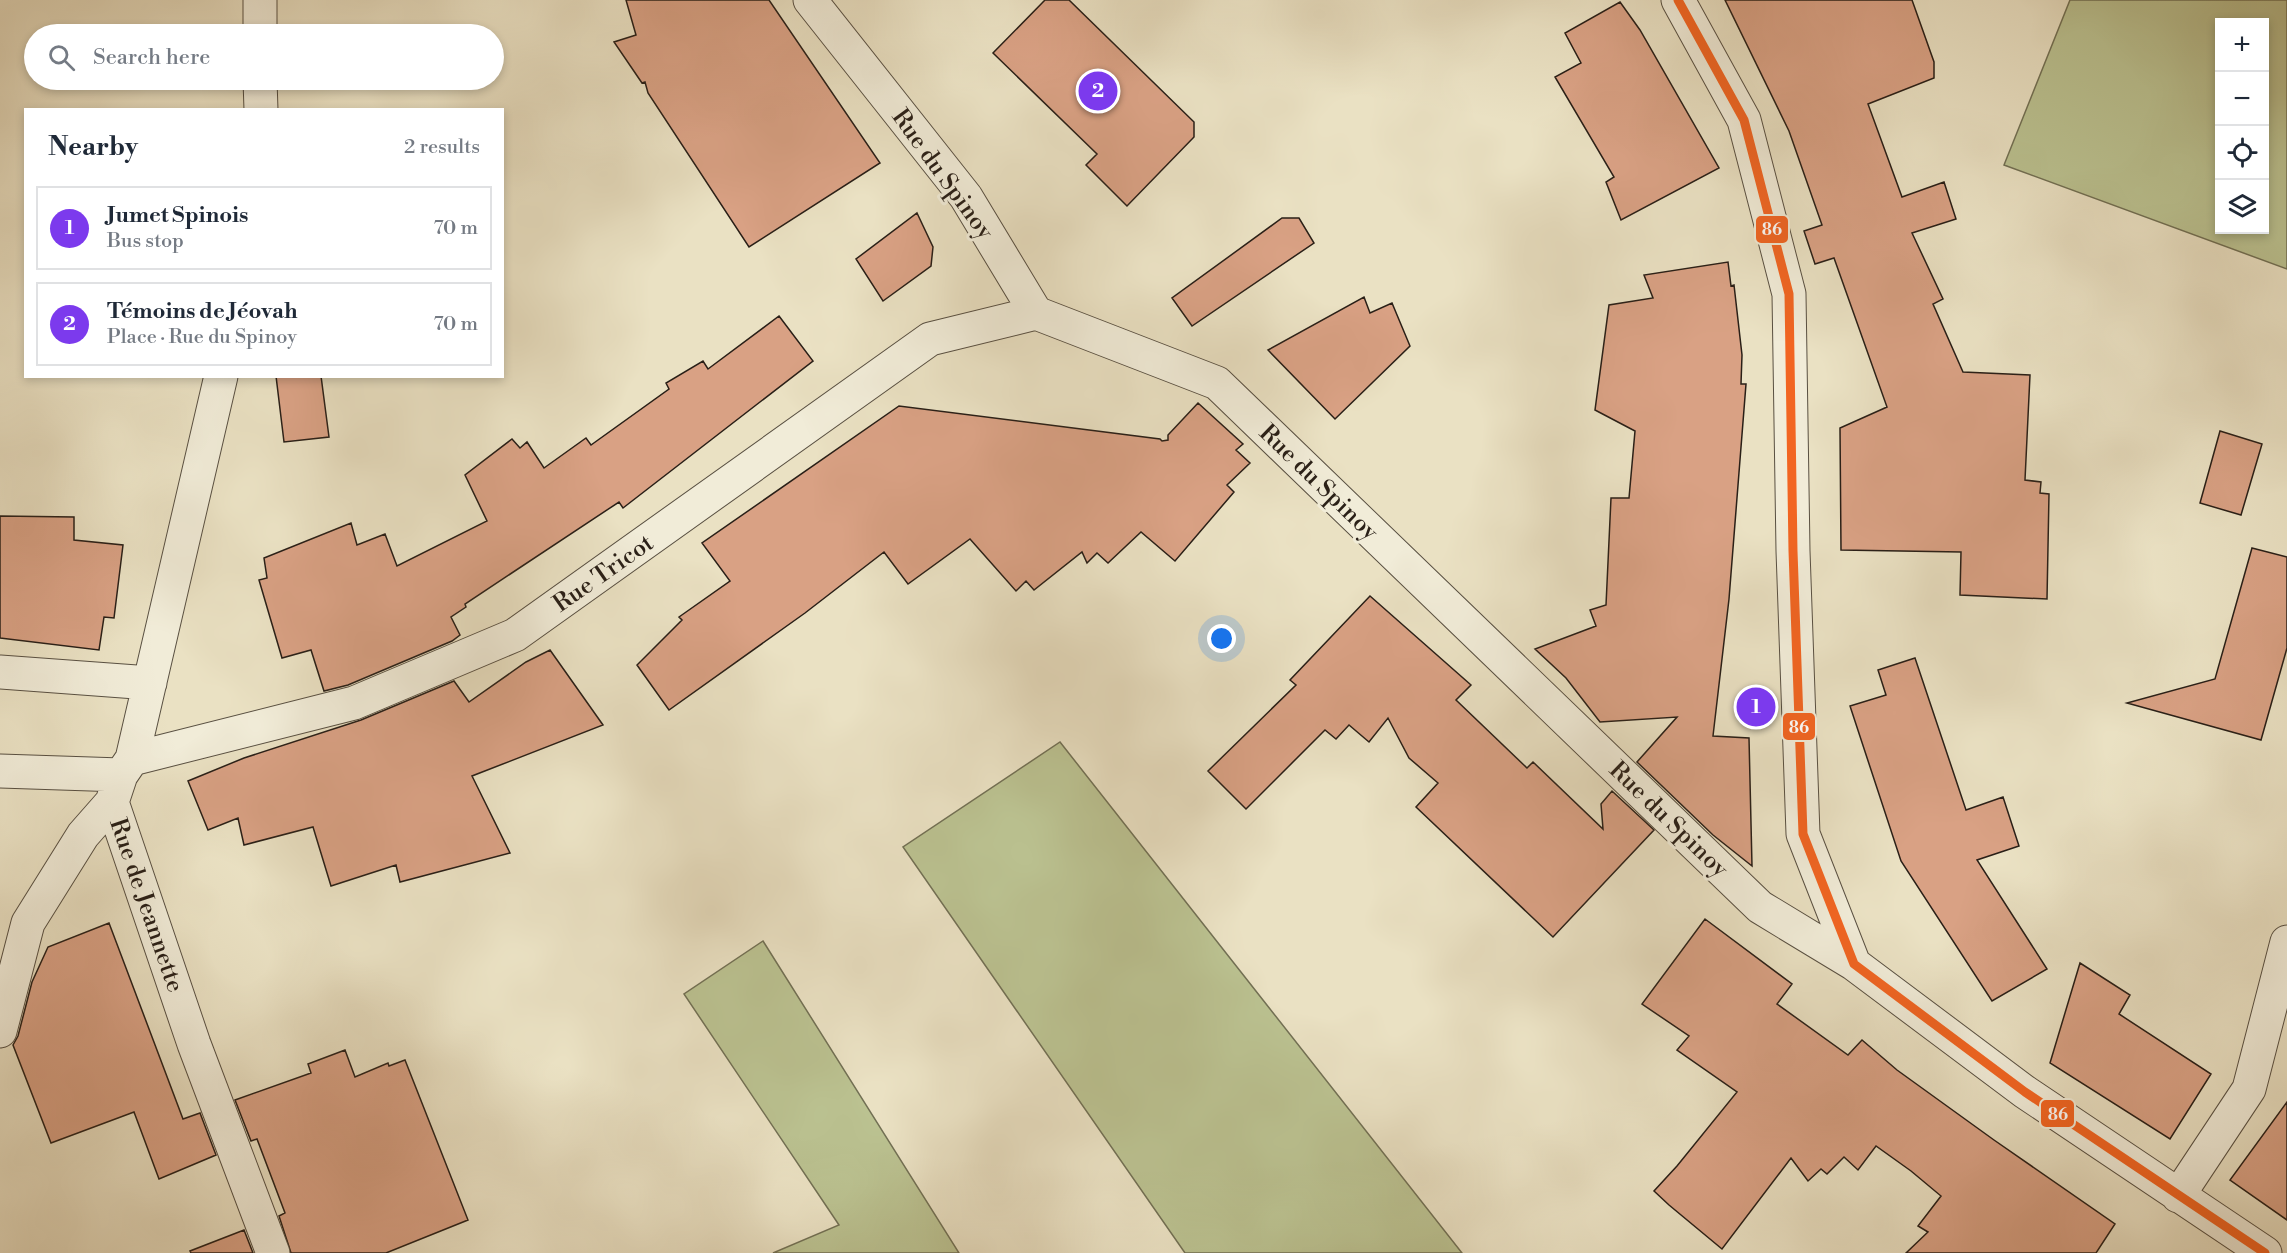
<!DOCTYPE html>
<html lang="en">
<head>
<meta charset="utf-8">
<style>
	:root { --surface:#fff; --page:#f2f2f3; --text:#1f2937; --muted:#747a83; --line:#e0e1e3; --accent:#7c3aed }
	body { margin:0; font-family:"Libre Bodoni",serif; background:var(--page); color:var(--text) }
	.controls { position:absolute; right:18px; top:18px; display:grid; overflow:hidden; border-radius:0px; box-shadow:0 3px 9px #0003 }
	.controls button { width:54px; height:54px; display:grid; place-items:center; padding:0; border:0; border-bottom:2px solid var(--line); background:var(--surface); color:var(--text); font:30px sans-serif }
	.you { position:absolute; left:1222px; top:639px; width:21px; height:21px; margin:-15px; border:4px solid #fff; border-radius:50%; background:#1a73e8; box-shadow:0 0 0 9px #1a73e833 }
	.badge { display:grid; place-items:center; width:39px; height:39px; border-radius:50%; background:var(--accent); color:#fff; font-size:20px; font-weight:700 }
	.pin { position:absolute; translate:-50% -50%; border:3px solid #fff; box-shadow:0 2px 6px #0006 }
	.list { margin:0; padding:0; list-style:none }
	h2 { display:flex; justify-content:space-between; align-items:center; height:78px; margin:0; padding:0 24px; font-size:26px }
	h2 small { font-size:20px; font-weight:400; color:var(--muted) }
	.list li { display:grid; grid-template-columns:39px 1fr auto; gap:18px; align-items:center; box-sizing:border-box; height:84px; margin:0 12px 12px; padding:0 12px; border:2px solid var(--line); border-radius:0px }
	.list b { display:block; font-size:22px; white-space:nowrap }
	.list p { margin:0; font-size:20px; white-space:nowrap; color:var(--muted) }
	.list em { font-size:20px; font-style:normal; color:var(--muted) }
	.icon { flex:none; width:33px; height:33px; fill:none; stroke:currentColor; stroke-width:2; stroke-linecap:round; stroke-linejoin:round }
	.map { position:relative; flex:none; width:2287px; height:1253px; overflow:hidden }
	.search { position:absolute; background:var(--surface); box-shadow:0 3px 9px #0003; left:24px; top:24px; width:480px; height:66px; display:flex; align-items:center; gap:15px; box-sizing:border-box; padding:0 21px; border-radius:33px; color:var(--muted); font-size:22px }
	.panel { position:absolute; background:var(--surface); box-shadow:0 3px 9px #0003; left:24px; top:108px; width:480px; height:270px; border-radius:0px }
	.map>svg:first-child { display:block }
</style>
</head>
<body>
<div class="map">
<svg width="2287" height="1253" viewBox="0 0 2287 1253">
	<rect width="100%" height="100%" fill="#eae1c3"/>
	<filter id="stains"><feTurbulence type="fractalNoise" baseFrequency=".00333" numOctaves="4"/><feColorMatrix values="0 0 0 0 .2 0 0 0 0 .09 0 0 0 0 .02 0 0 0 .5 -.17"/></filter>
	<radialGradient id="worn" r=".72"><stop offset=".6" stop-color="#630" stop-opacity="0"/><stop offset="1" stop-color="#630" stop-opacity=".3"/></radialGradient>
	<path fill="#bbc291" stroke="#727054" stroke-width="1.5" fill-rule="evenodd" d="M2070,0H2287V269L2004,165ZM2264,22V230H2220V22Z
		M1060,742L1462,1253H1185L903,847Z
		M763,941L959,1253H773L839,1225L684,994Z"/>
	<path fill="#d9a184" stroke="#291f17" stroke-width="1.5" d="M626,0H769L880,163L749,247L648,93L645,82L642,83L614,42L636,35Z
		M1045,0H1069L1194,122V137L1127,206L1086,165L1097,154L993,53Z
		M1725,0H1912L1934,62V78L1868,104L1902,197L1944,182L1956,219L1912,233L1943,299L1933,304L1963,372L2030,375L2025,480L2041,482L2040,493L2049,494L2047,599L1960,595L1961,552L1841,550L1840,428L1887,407L1834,258L1815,264L1804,231L1822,225L1789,131Z
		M1620,2L1640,30L1719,168L1621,220L1606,182L1614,177L1555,77L1581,63L1565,33Z
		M917,213L933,247L931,266L883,301L856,259Z
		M1282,218H1299L1314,243L1192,326L1172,298Z
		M1728,262L1731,286L1734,285L1742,355L1741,384H1746L1729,599L1713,736L1749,738L1752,866L1713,835L1637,762L1677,717L1600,722L1566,678L1535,649L1596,626L1590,610L1606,605L1611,498H1629L1635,431L1595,410L1609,305L1653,298L1644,275Z
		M1364,297L1370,313L1392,303L1410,346L1335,419L1268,350Z
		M779,316L813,361L623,508L619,502L465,604L466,607L451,617L460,635L452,641L348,685L324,691L311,650L282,658L259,580L267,578L264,558L351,523L357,545L385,534L397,566L487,521L465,475L512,439L520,448L527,442L544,468L586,438L591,445L669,389L666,383L703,361L708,369Z
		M276,376H321L329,437L284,442Z
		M1198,403L1243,444L1236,450L1250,463L1227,485L1234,492L1175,561L1141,532L1108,563L1097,553L1087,563L1082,552L1034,590L1026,581L1016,591L970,539L908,584L884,552L805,613L669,710L637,665L682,620L679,617L730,581L702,543L899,406L1160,439L1162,441L1168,440V435Z
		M2220,431L2262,444L2241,515L2200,503Z
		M0,516L74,517V540L123,545L114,618L104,617L99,650L0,638Z
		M2252,548L2287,557V648L2261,740L2127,703L2215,679Z
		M1370,596L1471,685L1456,700L1527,768L1533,762L1603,829L1601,804L1612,791L1654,830L1553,937L1416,807L1438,783L1409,758L1388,718L1369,742L1349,725L1336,739L1325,730L1246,809L1208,771L1296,685L1290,680Z
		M550,650L603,725L472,776L510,853L400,882L396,865L331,886L313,827L244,845L238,818L208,830L188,781L244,758L361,720L454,681L469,702L526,662Z
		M1915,658L1966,810L2003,797L2019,846L1977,860L2047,969L1992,1001L1901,861L1850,706L1886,695L1878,670Z
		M1705,919L1792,984L1777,1004L1848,1055L1862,1040L1897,1070L1994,1140L2115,1224L2096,1253H1906L1928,1232L1918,1226L1941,1196L1911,1171L1876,1146L1858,1170L1844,1157L1827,1174L1821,1169L1808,1181L1791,1158L1722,1249L1669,1205L1654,1191L1677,1166L1737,1092L1677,1050L1689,1036L1642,1004Z
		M109,923L183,1119L200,1113L216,1155L159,1179L134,1112L51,1143L13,1045L18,1036L32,982L48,947Z
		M2080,963L2130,995L2119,1014L2211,1074L2170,1139L2050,1063Z
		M345,1050L355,1077L388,1063L389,1066L405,1060L468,1220L386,1253H291L279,1216L285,1213L257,1139L251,1141L235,1100L311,1073L308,1064Z
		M2287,1102V1220L2230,1180Z
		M244,1230L253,1253H191L190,1251Z"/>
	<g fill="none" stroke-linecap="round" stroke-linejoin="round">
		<g stroke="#595042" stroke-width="35">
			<path id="minor" d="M260,0V34
				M810,0L966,197L1036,313L1217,383L1760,907L1854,964
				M1678,0L1744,120L1789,294L1793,551L1803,834L1854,964L2025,1092L2265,1253
				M260,80L261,110
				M221,376L132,759L121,775L112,802L194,1044L273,1253
				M0,672L150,683
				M132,759L354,703L515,635L930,339L1036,313
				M0,771L121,775
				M0,1031L28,923L83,835L112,802
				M2178,1196L2249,1089L2287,942"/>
		</g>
		<use href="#minor" stroke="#f1ecd8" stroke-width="33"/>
		<g stroke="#f1ecd8" stroke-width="14">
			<path id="bus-1" d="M1678,0L1744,120L1789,294L1793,551L1803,834L1854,964L2025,1092L2265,1253"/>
		</g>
		<use href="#bus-1" stroke="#f26522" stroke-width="9"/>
	</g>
	<g text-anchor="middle" stroke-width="6" stroke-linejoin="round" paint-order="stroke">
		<g font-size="24" fill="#291f17" stroke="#f1ecd8">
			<text transform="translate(943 174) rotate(54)" y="8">Rue du Spinoy</text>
			<text transform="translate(1319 482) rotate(44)" y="8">Rue du Spinoy</text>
			<text transform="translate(603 573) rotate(-35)" y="8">Rue Tricot</text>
			<text transform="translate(1669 819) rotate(44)" y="8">Rue du Spinoy</text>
			<text transform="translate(147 905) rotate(71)" y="8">Rue de Jeannette</text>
		</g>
	</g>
	<g stroke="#f1ecd8" stroke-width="2">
		<rect x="1755" y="215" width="34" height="29" rx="6" fill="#f26522"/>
		<rect x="1782" y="712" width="34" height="29" rx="6" fill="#f26522"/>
		<rect x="2040" y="1099" width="35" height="29" rx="6" fill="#f26522"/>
	</g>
	<g font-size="16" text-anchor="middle" font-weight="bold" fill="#fff">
		<text x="1772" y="235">86</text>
		<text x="1799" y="733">86</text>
		<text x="2058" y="1120">86</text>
	</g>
	<rect width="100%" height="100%" filter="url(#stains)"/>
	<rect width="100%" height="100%" fill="url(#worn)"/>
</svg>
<div class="controls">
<button>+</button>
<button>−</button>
<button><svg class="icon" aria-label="locate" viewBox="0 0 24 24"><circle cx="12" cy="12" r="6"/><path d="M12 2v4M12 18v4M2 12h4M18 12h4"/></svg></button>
<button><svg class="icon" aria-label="layers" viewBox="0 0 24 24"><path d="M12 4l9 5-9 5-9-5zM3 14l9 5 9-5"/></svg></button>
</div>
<div class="you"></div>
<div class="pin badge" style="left:1756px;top:707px">1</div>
<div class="pin badge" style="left:1098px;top:91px">2</div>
<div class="search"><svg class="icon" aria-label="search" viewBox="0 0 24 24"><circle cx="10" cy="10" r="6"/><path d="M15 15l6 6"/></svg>Search here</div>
<section class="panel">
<h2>Nearby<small>2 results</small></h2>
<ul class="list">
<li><span class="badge">1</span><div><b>Jumet Spinois</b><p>Bus stop</p></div><em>70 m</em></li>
<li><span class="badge">2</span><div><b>Témoins de Jéovah</b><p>Place · Rue du Spinoy</p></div><em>70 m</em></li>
</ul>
</section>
</div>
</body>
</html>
